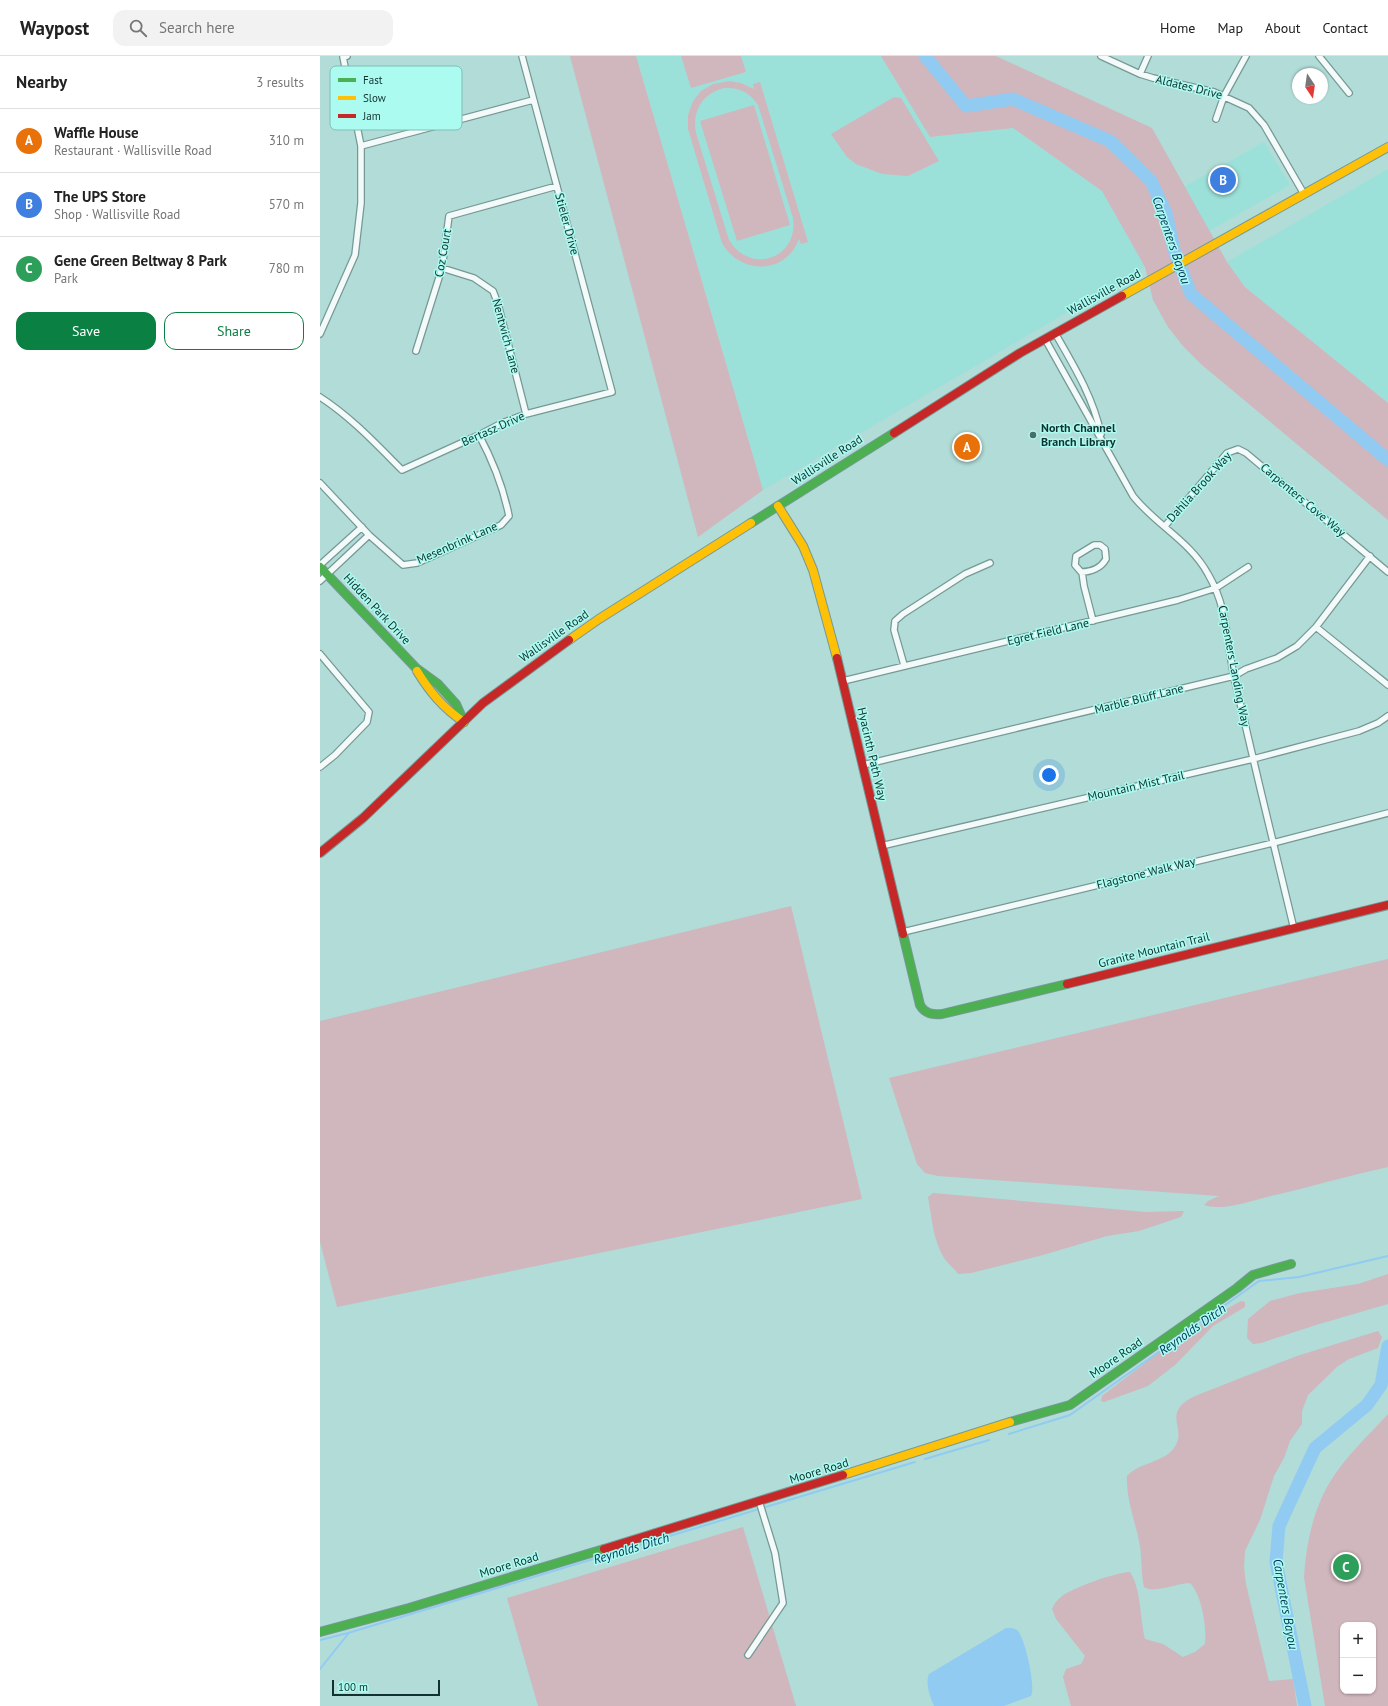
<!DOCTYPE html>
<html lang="en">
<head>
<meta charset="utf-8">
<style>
	:root { --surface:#fff; --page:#f2f2f2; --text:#222; --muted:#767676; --line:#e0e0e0; --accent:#0b8043 }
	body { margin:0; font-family:"PT Sans",sans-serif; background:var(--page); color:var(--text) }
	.controls { position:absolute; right:12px; bottom:12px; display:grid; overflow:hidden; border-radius:8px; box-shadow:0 1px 3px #0004 }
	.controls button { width:36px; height:36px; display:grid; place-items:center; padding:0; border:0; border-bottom:1px solid var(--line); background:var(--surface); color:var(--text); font:20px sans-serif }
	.compass { position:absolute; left:972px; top:12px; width:36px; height:36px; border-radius:50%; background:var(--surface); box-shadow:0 1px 3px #0004; rotate:167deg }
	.scale { position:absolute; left:12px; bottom:10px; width:108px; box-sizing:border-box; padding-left:4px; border:2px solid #11322f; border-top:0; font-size:11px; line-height:14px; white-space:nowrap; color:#11322f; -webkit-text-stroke:3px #acfbf1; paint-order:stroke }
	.you { position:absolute; left:729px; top:719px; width:14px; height:14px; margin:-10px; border:3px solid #fff; border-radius:50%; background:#1a73e8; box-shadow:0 0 0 6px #1a73e833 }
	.badge { display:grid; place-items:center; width:26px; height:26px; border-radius:50%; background:var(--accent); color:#fff; font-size:13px; font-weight:700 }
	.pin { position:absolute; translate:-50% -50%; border:2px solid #fff; box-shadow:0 1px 4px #0006 }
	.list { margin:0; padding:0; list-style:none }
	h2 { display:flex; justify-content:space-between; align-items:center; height:52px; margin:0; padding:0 16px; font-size:17px }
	h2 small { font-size:13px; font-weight:400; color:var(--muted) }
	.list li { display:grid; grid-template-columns:26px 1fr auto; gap:12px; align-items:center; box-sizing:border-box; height:64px; padding:0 16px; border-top:1px solid var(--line) }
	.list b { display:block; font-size:15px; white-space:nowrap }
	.list p { margin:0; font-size:13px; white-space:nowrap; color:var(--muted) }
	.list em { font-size:13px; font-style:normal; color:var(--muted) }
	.actions { display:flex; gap:8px; padding:12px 16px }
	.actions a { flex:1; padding:9px 0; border:1px solid var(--accent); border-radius:12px; text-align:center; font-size:14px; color:var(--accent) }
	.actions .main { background:var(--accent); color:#fff }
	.icon { flex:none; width:22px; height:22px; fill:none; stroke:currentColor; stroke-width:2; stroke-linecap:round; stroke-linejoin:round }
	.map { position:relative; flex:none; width:1068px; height:1650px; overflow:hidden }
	header { display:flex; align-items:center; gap:24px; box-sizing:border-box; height:56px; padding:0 20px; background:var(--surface); border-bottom:1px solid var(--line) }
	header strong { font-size:19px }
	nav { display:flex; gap:22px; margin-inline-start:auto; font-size:14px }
	.search { width:280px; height:36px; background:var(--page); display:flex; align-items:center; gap:10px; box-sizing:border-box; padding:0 14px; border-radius:12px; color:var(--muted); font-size:15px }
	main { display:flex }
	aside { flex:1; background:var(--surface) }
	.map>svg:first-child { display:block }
</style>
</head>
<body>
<header>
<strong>Waypost</strong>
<div class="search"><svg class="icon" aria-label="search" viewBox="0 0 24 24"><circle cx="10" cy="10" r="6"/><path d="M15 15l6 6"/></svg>Search here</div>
<nav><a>Home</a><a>Map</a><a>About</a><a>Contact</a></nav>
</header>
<main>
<aside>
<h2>Nearby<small>3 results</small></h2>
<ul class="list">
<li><span class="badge" style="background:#e8710a">A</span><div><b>Waffle House</b><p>Restaurant · Wallisville Road</p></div><em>310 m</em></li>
<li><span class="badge" style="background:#3f7fe0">B</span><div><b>The UPS Store</b><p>Shop · Wallisville Road</p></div><em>570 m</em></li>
<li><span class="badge" style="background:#2e9e5b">C</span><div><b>Gene Green Beltway 8 Park</b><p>Park</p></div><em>780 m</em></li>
</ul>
<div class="actions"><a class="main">Save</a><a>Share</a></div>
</aside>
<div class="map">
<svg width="1068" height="1650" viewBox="0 0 1068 1650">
	<rect width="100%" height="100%" fill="#b1dcd7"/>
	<path fill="#9ce1d9" d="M316,0H561L610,81L693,72L782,135L825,211L443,434Z
		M944,86L970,129L889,175L864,131Z
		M1068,113V347L925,231L907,206Z"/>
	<path fill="#d0b6bd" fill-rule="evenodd" d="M250,0H316L443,434L378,481Z
		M361,0H421L426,16L371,32Z
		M561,0H676L832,72L907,206L925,231L1068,347V464L882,309L863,290L848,271L833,244L825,211L782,135L693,72L610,81Z
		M410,25L421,27L434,33L433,28L440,26L488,186L481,188L479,183C466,219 420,219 402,187L371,83L368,73V59L373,45L381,35L393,28ZM404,32C418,31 430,36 438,49L473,162C479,203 430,219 409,184L376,77C372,55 382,38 404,32Z
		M574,41L581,42L619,105L588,120L562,118L536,108L527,101L511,78Z
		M434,49L470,169L417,185L380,65Z
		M471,850L542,1143L17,1251L0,1186V965Z
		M1068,903V1111C1027,1120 987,1132 947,1141C927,1146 904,1155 884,1149L888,1145L899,1140L618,1120L605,1117L597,1108L569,1022Z
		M613,1137L826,1156L864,1155L861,1161L819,1175L787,1180L723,1199L651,1217L638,1218C634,1212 628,1208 624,1202C613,1184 612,1162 608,1141Z
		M1068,1218V1248L996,1269L941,1287L933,1288L927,1282L928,1263L950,1245L980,1237L1038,1228Z
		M921,1245L925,1246V1251L893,1270L855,1309L828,1330L784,1346L781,1345L782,1340L838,1297L892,1261Z
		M1058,1275L1062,1281L1058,1292L1029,1303L1018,1310L988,1339L982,1355V1368L970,1385L964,1402L954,1420L940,1464L925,1495L924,1511L926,1528L949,1625L973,1623L977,1650H751L743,1621L746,1613L761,1608L765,1600L736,1563L732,1553C734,1548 737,1544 741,1541C754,1531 794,1517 810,1516C821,1532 820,1563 825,1583L843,1588L863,1601L875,1596L885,1588C887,1572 882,1539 870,1527C857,1527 834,1538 824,1531C821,1517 822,1504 820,1490C816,1467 806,1444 807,1420C820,1406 843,1407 854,1392C869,1372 839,1358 875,1340L977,1300Z
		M1068,1358V1650H1005L984,1521C986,1489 993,1454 1010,1426C1025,1401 1048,1380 1068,1358ZM1023,1569H1053V1635H1023Z
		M423,1471L476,1650H218L187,1542Z"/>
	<path fill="#91cbf2" d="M686,1572C690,1572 694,1571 698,1575C705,1583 716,1631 711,1640L684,1650H614C610,1640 605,1628 609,1618Z"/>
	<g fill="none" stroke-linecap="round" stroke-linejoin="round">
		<path stroke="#91cbf2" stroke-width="2" d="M1067,1292H1068
			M689,1378L750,1359L939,1225L979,1221L1068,1200
			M605,1403L669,1384
			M0,1584L28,1577L595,1406
			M0,1613L28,1578"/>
		<path stroke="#91cbf2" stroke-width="13" d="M605,0L646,50L693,43L790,85L831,125L846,157L854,194L871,238L1068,404
			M985,1650L956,1506L959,1470L995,1392L1047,1349L1061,1329L1068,1290"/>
		<g stroke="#769996" stroke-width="8">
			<path id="street" d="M781,0L820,18L833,22L894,36L929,52L944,69L984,138
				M999,0L1029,37
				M820,18L828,0
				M896,63L904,40L926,0
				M41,90L213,44
				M122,212L154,222L173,235L178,248L206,358
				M735,277C754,310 773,341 781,378
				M0,278L35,199L41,147V90L23,1L27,0
				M725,283L813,440C836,469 870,485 888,518C909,554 906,587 915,625C934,708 954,790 974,873
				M96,295L122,212L129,160L237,130
				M0,341C31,361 56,388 82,414L159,379L182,367L206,358L292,336L202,0
				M0,427L49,479L83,509L97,507L181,469L189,460C183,430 174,407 159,379
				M845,470L907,397L918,393L926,397L1068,516
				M774,489H780L785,493L786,503C781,512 771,516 761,516L755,509L756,500Z
				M0,509L42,471
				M762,516L764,530L773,565
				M0,525L49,479
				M996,571L1068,629
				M0,598L49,656L47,666L15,699L0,711
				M584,609L574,574L575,565L583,558L645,518L670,507
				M523,625L858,544L896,532L928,511
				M543,709L914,620L926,613L957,602L977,590L996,571L1050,500
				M561,790L933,703L1039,675L1058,667L1068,660
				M583,876L953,787L1068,757
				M428,1599L463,1547L455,1497L439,1445"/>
		</g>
		<g stroke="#769996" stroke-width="10">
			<path id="fast" d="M431,467L574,377
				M0,511L96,612L118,628L136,648L144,666
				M583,878L600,949C605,958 613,959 622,958L747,928
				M690,1366L750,1349L917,1232L933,1219L971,1208
				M0,1576L89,1552L284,1493"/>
		</g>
		<g stroke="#769996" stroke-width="10">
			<path id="slow" d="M802,240L1068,91
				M458,450L483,490L493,514L517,602
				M249,584L279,563L431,467
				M97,615C110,636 123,652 144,666
				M523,1419L690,1366"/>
		</g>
		<g stroke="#769996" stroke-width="10">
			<path id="jam" d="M574,377L700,297L802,240
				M517,602L583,878
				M0,797L43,762L163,647L249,584
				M747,928L1068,849
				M284,1493L523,1419"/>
		</g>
		<use href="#street" stroke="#f3faf9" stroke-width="5.5"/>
		<use href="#fast" stroke="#4caf50" stroke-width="8"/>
		<use href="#slow" stroke="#ffc107" stroke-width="8"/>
		<use href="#jam" stroke="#c62828" stroke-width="8"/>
	</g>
	<circle fill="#496e6a" stroke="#acfbf1" stroke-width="1.5" cx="713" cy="379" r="4"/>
	<g text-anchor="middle" stroke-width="3" stroke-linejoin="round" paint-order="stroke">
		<g font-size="12" fill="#11322f" stroke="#acfbf1">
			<text transform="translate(869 31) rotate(14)" y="4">Aldates Drive</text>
			<text transform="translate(247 168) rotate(75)" y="4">Stieler Drive</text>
			<text transform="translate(123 197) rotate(-80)" y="4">Coz Court</text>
			<text transform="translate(784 236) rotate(-29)" y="4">Wallisville Road</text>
			<text transform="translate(186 280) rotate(75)" y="4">Nentwich Lane</text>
			<text transform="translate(173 373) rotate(-24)" y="4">Bertasz Drive</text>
			<text transform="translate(507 404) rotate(-33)" y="4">Wallisville Road</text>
			<text transform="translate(879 431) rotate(-48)" y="4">Dahlia Brook Way</text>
			<text transform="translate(983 444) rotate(40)" y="4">Carpenters Cove Way</text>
			<text transform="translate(137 487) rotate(-24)" y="4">Mesenbrink Lane</text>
			<text transform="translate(57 553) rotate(47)" y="4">Hidden Park Drive</text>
			<text transform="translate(728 576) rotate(-13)" y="4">Egret Field Lane</text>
			<text transform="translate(234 580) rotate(-35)" y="4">Wallisville Road</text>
			<text transform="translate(914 610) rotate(79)" y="4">Carpenters Landing Way</text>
			<text transform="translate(819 643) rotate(-14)" y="4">Marble Bluff Lane</text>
			<text transform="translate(552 698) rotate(77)" y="4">Hyacinth Path Way</text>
			<text transform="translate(816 730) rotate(-13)" y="4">Mountain Mist Trail</text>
			<text transform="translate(826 817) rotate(-14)" y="4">Flagstone Walk Way</text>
			<text transform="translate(834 894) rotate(-14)" y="4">Granite Mountain Trail</text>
			<text transform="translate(796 1302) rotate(-35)" y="4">Moore Road</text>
			<text transform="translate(499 1415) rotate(-17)" y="4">Moore Road</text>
			<text transform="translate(189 1509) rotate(-17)" y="4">Moore Road</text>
		</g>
		<g font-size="12" font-weight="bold" fill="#11322f" stroke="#acfbf1" text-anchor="start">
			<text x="721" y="376">North Channel<tspan x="721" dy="14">Branch Library</tspan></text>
		</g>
		<g font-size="13" font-style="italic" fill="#003357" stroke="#acfbf1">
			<text transform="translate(852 184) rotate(71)" y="5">Carpenters Bayou</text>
			<text transform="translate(872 1273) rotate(-35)" y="5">Reynolds Ditch</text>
			<text transform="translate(311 1492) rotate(-17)" y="5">Reynolds Ditch</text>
			<text transform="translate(966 1548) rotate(80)" y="5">Carpenters Bayou</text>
		</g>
	</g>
	<rect x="10" y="10" width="132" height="64" rx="6" fill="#acfbf1" stroke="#7ebfb7" stroke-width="1"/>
	<rect x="18" y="22" width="18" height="4" fill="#4caf50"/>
	<rect x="18" y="40" width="18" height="4" fill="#ffc107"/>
	<rect x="18" y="58" width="18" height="4" fill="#c62828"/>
	<g font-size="11" fill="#11322f">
		<text x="43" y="28">Fast</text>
		<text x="43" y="46">Slow</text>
		<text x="43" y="64">Jam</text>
	</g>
</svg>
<div class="controls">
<button>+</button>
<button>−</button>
</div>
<svg class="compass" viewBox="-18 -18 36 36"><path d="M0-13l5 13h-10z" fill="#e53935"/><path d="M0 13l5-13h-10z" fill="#767676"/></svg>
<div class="scale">100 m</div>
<div class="you"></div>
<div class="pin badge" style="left:647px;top:391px;background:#e8710a">A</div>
<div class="pin badge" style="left:903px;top:124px;background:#3f7fe0">B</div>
<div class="pin badge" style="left:1026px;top:1511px;background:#2e9e5b">C</div>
</div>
</main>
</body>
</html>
